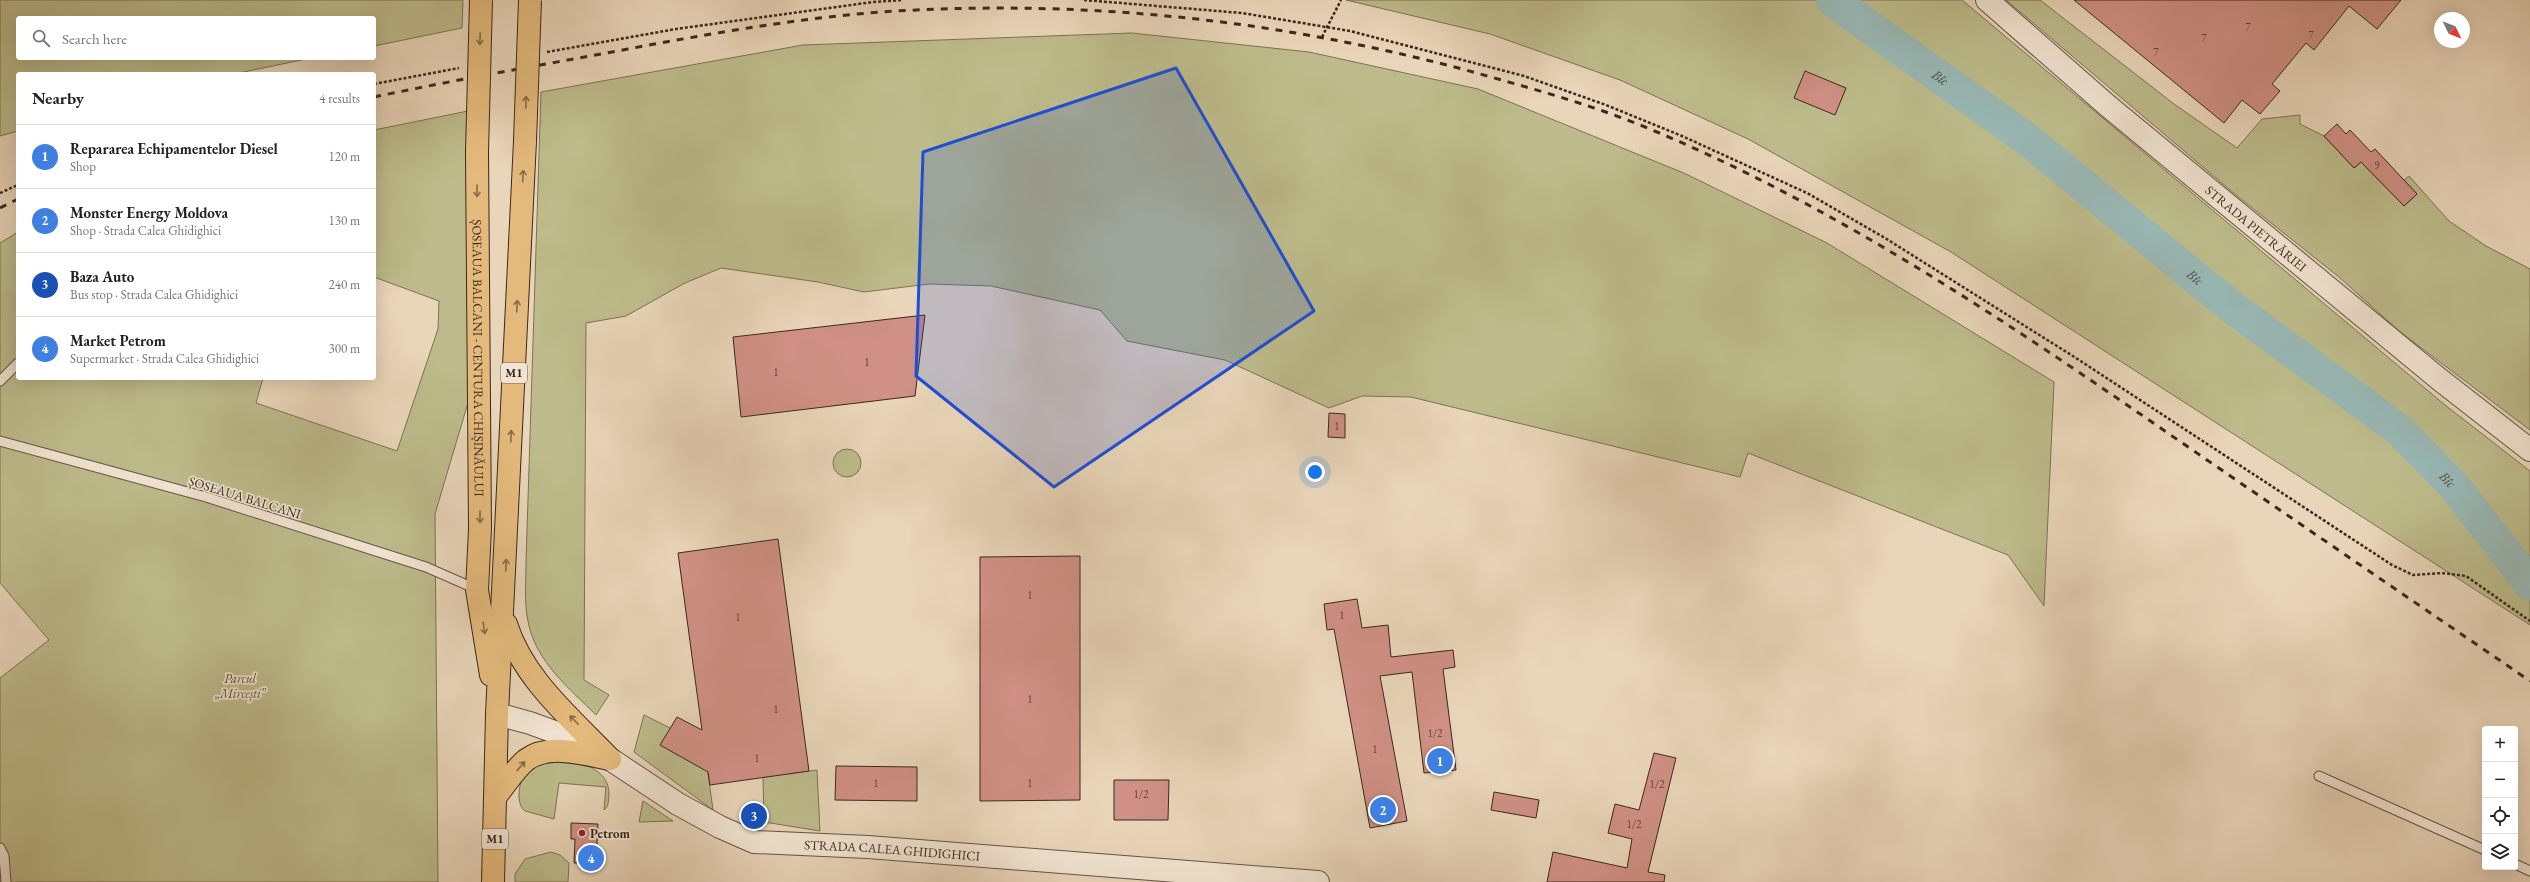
<!DOCTYPE html>
<html lang="en">
<head>
<meta charset="utf-8">
<style>
	:root { --surface:#fff; --page:#f6f6f6; --text:#222; --muted:#767676; --line:#e0e0e0; --accent:#8f2418 }
	body { margin:0; font-family:"EB Garamond",serif; background:var(--page); color:var(--text) }
	.controls { position:absolute; right:12px; bottom:12px; display:grid; overflow:hidden; border-radius:4px; box-shadow:0 4px 16px #0002 }
	.controls button { width:36px; height:36px; display:grid; place-items:center; padding:0; border:0; border-bottom:1px solid var(--line); background:var(--surface); color:var(--text); font:20px sans-serif }
	.compass { position:absolute; left:2434px; top:12px; width:36px; height:36px; border-radius:50%; background:var(--surface); box-shadow:0 4px 16px #0002; rotate:133deg }
	.you { position:absolute; left:1315px; top:472px; width:14px; height:14px; margin:-10px; border:3px solid #fff; border-radius:50%; background:#1a73e8; box-shadow:0 0 0 6px #1a73e833 }
	.badge { display:grid; place-items:center; width:26px; height:26px; border-radius:50%; background:var(--accent); color:#fff; font-size:13px; font-weight:700 }
	.pin { position:absolute; translate:-50% -50%; border:2px solid #fff; box-shadow:0 1px 4px #0006 }
	.list { margin:0; padding:0; list-style:none }
	h2 { display:flex; justify-content:space-between; align-items:center; height:52px; margin:0; padding:0 16px; font-size:17px }
	h2 small { font-size:13px; font-weight:400; color:var(--muted) }
	.list li { display:grid; grid-template-columns:26px 1fr auto; gap:12px; align-items:center; box-sizing:border-box; height:64px; padding:0 16px; border-top:1px solid var(--line) }
	.list b { display:block; font-size:15px; white-space:nowrap }
	.list p { margin:0; font-size:13px; white-space:nowrap; color:var(--muted) }
	.list em { font-size:13px; font-style:normal; color:var(--muted) }
	.icon { flex:none; width:22px; height:22px; fill:none; stroke:currentColor; stroke-width:2; stroke-linecap:round; stroke-linejoin:round }
	.map { position:relative; flex:none; width:2530px; height:882px; overflow:hidden }
	.search { position:absolute; background:var(--surface); box-shadow:0 4px 16px #0002; left:16px; top:16px; width:360px; height:44px; display:flex; align-items:center; gap:10px; box-sizing:border-box; padding:0 14px; border-radius:4px; color:var(--muted); font-size:15px }
	.panel { position:absolute; background:var(--surface); box-shadow:0 4px 16px #0002; left:16px; top:72px; width:360px; height:308px; border-radius:4px }
	.map>svg:first-child { display:block }
</style>
</head>
<body>
<div class="map">
<svg width="2530" height="882" viewBox="0 0 2530 882">
	<rect width="100%" height="100%" fill="#e9d5b9"/>
	<filter id="stains"><feTurbulence type="fractalNoise" baseFrequency=".005" numOctaves="4"/><feColorMatrix values="0 0 0 0 .2 0 0 0 0 .09 0 0 0 0 .02 0 0 0 .5 -.17"/></filter>
	<radialGradient id="worn" r=".72"><stop offset=".6" stop-color="#630" stop-opacity="0"/><stop offset="1" stop-color="#630" stop-opacity=".3"/></radialGradient>
	<path fill="#bdbb8b" stroke="#7c7254" d="M0,0H463L462,28L374,46V18H18V58H311L234,74H18V131L0,136Z
		M1346,0H1962L2445,405L2530,471V625L1951,252L1748,139L1620,80L1490,34Z
		M2006,0H2040L2174,104L2237,148L2262,119L2300,115V124L2324,136L2354,168L2361,162L2404,206L2417,194L2404,180L2409,176L2449,221L2486,246L2530,269V430L2399,331L2339,277L2236,195Z
		M1132,33L1309,52L1478,89L1686,174L1827,243L2054,382L2044,606L2008,555L1748,453L1740,477L1411,397L1362,396L1329,408L1225,360L1127,341L1100,310L991,286L929,284L864,292L818,282L721,268L685,283L626,316L586,323L584,680L609,695L596,715C569,688 535,661 528,621C524,603 526,581 526,562L541,92L803,45Z
		M468,111L470,396L435,514L438,882H0V678L49,640L0,583V243L18,232V378H263L256,403L397,451L438,329L439,301L374,277V130Z
		M833 463a14 14 0 1 1 28 0a14 14 0 1 1-28 0Z
		M644,715L704,745L713,810L634,752Z
		M567,758C587,765 610,771 609,796C608,802 609,806 604,810L606,787L559,783L554,819L525,811C520,807 519,801 519,794C520,764 543,763 567,758Z
		M817,770L820,831L764,822L763,777Z
		M643,801L673,821L639,822Z
		M551,852L560,855L569,863L568,882H515V874L525,859Z"/>
	<g fill="none" stroke-linecap="round" stroke-linejoin="round">
		<path stroke="#99b8b5" stroke-width="33" id="s1" d="M1832,0L2028,140L2229,305L2398,429L2455,487L2530,584"/>
	</g>
	<path fill="#d09085" stroke="#3a281e" d="M2074,0H2401L2377,29L2349,6L2314,50L2306,43L2272,84L2280,91L2260,114L2242,100L2224,123Z
		M1805,71L1846,88L1835,115L1794,98Z
		M2337,124L2346,134L2350,130L2371,152L2375,149L2417,194L2404,206L2361,162L2354,168L2324,136Z
		M925,315L915,396L741,417L733,337Z
		M1329,413L1345,414V438L1328,437Z
		M778,539L809,771L710,785L708,772L660,745L677,717L702,730L678,553Z
		M1080,556V800L980,801V557Z
		M1357,599L1362,628L1388,625L1391,657L1453,650L1455,667L1443,669L1456,770L1424,773L1412,672L1380,676L1407,821L1370,828L1334,629L1327,630L1324,604Z
		M1654,753L1676,758L1648,872L1665,875L1664,882H1547L1553,852L1627,868L1632,839L1608,833L1615,804L1639,810Z
		M836,766L917,767V801L835,800Z
		M1114,780H1169L1168,820H1114Z
		M1494,792L1539,800L1536,818L1491,810Z
		M571,823L598,824L596,864L574,863L575,839H571Z"/>
	<g fill="none" stroke-linecap="round" stroke-linejoin="round">
		<g stroke="#665345" stroke-width="11">
			<path id="service" d="M0,381L18,363
				M0,441L206,497L426,567L476,589
				M2319,776L2485,850
				M0,848L4,856L6,882
				M2515,864L2530,871"/>
		</g>
		<g stroke="#665345" stroke-width="24">
			<g id="tertiary">
				<path id="s2" d="M1987,0L2108,106L2439,379L2530,450"/>
				<path id="s3" d="M497,714L530,723L560,734L610,759L678,804L720,827L754,842L868,847L1318,882"/>
			</g>
		</g>
		<g stroke="#3a281e" stroke-width="24">
			<g id="trunk">
				<path id="s4" d="M477,152L480,529L477,590L491,675"/>
				<path d="M506,624C523,679 571,718 610,759"/>
				<path d="M496,796C505,785 515,769 526,760C549,743 584,754 610,759"/>
				<path d="M493,882L497,714L525,141"/>
			</g>
		</g>
		<path stroke="#3a281e" stroke-width="2.5" stroke-dasharray="3 2" stroke-linecap="butt" d="M1084,0L1242,13L1350,31L1524,76L1606,105L1682,136L1807,193L1885,238L2076,358L2392,565L2413,575L2442,573L2466,576L2530,621
			M1322,37L1341,0
			M547,52L676,29L873,2L903,0
			M374,84L459,68
			M0,193L18,185"/>
		<use href="#service" stroke="#f1e4d2" stroke-width="9"/>
		<use href="#tertiary" stroke="#f1e4d2" stroke-width="22"/>
		<use href="#trunk" stroke="#e4ba7c" stroke-width="22"/>
		<path stroke="#3a281e" stroke-width="3" stroke-dasharray="7 7" stroke-linecap="butt" d="M374,97C455,80 536,66 617,51C709,34 801,17 896,11C1091,0 1277,20 1466,70C1526,87 1587,103 1645,127C1830,203 1998,316 2162,429C2284,513 2407,597 2530,681
			M0,208L18,199"/>
		<g stroke="#3a281e" stroke-width="24" stroke-linecap="butt">
			<path id="trunk-bridge" d="M525,141L530,0
				M477,152L481,0"/>
		</g>
		<use href="#trunk-bridge" stroke="#e4ba7c" stroke-width="22"/>
	</g>
	<defs><path id="oneway-shaft" d="M-6 0H5M1.5-3L5.5 0L1.5 3" fill="none" stroke-width="1.6" stroke-linecap="round" stroke-linejoin="round"/></defs>
	<g stroke="#866a48">
		<use href="#oneway-shaft" transform="translate(480 39) rotate(92)"/>
		<use href="#oneway-shaft" transform="translate(526 102) rotate(-88)"/>
		<use href="#oneway-shaft" transform="translate(523 176) rotate(-87)"/>
		<use href="#oneway-shaft" transform="translate(477 191) rotate(90)"/>
		<use href="#oneway-shaft" transform="translate(517 306) rotate(-87)"/>
		<use href="#oneway-shaft" transform="translate(511 436) rotate(-88)"/>
		<use href="#oneway-shaft" transform="translate(480 517) rotate(90)"/>
		<use href="#oneway-shaft" transform="translate(506 565) rotate(-88)"/>
		<use href="#oneway-shaft" transform="translate(484 628) rotate(81)"/>
		<use href="#oneway-shaft" transform="translate(574 720) rotate(-134)"/>
		<use href="#oneway-shaft" transform="translate(521 766) rotate(-50)"/>
	</g>
	<path fill="#1d4ed8" fill-opacity="0.2" stroke="#1d4ed8" stroke-width="3" stroke-linejoin="round" d="M1176,68L1314,311L1054,487L916,376L923,152Z"/>
	<circle fill="#8f2418" stroke="#f1e4d2" stroke-width="1.5" cx="582" cy="833" r="4"/>
	<g text-anchor="middle" stroke-width="3.5" stroke-linejoin="round" paint-order="stroke">
		<g font-size="11" fill="#604238">
			<text x="2248" y="31">7</text>
			<text x="2311" y="39">7</text>
			<text x="2204" y="42">7</text>
			<text x="2156" y="56">7</text>
			<text x="2377" y="169">9</text>
			<text x="867" y="366">1</text>
			<text x="776" y="376">1</text>
			<text x="1337" y="430">1</text>
			<text x="1030" y="599">1</text>
			<text x="1342" y="619">1</text>
			<text x="738" y="621">1</text>
			<text x="1030" y="703">1</text>
			<text x="776" y="713">1</text>
			<text x="1435" y="737">1/2</text>
			<text x="1375" y="753">1</text>
			<text x="757" y="762">1</text>
			<text x="876" y="787">1</text>
			<text x="1030" y="787">1</text>
			<text x="1657" y="788">1/2</text>
			<text x="1141" y="798">1/2</text>
			<text x="1634" y="828">1/2</text>
		</g>
		<g fill="#f1e4d2" stroke="#716054" stroke-width="1">
			<rect x="501" y="363" width="26" height="20" rx="3"/>
			<rect x="482" y="829" width="26" height="20" rx="3"/>
		</g>
		<g font-size="12" font-weight="bold" fill="#3a281e">
			<text x="514" y="377">M1</text>
			<text x="495" y="843">M1</text>
		</g>
		<g font-size="13" fill="#3a281e" stroke="#f1e4d2">
			<text dy="5" stroke="none"><textPath href="#s2" startOffset="353">STRADA PIETRĂRIEI</textPath></text>
			<text dy="5" stroke="none"><textPath href="#s4" startOffset="206">ȘOSEAUA BALCANI - CENTURA CHIȘINĂULUI</textPath></text>
			<text transform="translate(245 497) rotate(17)" y="5">ȘOSEAUA BALCANI</text>
			<text dy="5" stroke="none"><textPath href="#s3" startOffset="427">STRADA CALEA GHIDIGHICI</textPath></text>
		</g>
		<g font-size="13" font-style="italic" fill="#5b4d39" stroke="#f1e4d2">
			<text x="240" y="683">Parcul<tspan x="240" dy="15">„Mircești”</tspan></text>
		</g>
		<g font-size="13" font-weight="bold" fill="#3a281e" stroke="#f1e4d2" text-anchor="start">
			<text x="590" y="838">Petrom</text>
		</g>
		<g font-size="14" font-style="italic" fill="#524c44" stroke="#f1e4d2">
			<text dy="5" stroke="none"><textPath href="#s1" startOffset="133">Bîc</textPath></text>
			<text dy="5" stroke="none"><textPath href="#s1" startOffset="457">Bîc</textPath></text>
			<text dy="5" stroke="none"><textPath href="#s1" startOffset="781">Bîc</textPath></text>
		</g>
	</g>
	<rect width="100%" height="100%" filter="url(#stains)"/>
	<rect width="100%" height="100%" fill="url(#worn)"/>
</svg>
<div class="controls">
<button>+</button>
<button>−</button>
<button><svg class="icon" aria-label="locate" viewBox="0 0 24 24"><circle cx="12" cy="12" r="6"/><path d="M12 2v4M12 18v4M2 12h4M18 12h4"/></svg></button>
<button><svg class="icon" aria-label="layers" viewBox="0 0 24 24"><path d="M12 4l9 5-9 5-9-5zM3 14l9 5 9-5"/></svg></button>
</div>
<svg class="compass" viewBox="-18 -18 36 36"><path d="M0-13l5 13h-10z" fill="#e53935"/><path d="M0 13l5-13h-10z" fill="#767676"/></svg>
<div class="you"></div>
<div class="pin badge" style="left:1440px;top:761px;background:#3f7fe0">1</div>
<div class="pin badge" style="left:1383px;top:810px;background:#3f7fe0">2</div>
<div class="pin badge" style="left:754px;top:816px;background:#1a4fb4">3</div>
<div class="pin badge" style="left:591px;top:858px;background:#3f7fe0">4</div>
<div class="search"><svg class="icon" aria-label="search" viewBox="0 0 24 24"><circle cx="10" cy="10" r="6"/><path d="M15 15l6 6"/></svg>Search here</div>
<section class="panel">
<h2>Nearby<small>4 results</small></h2>
<ul class="list">
<li><span class="badge" style="background:#3f7fe0">1</span><div><b>Repararea Echipamentelor Diesel</b><p>Shop</p></div><em>120 m</em></li>
<li><span class="badge" style="background:#3f7fe0">2</span><div><b>Monster Energy Moldova</b><p>Shop · Strada Calea Ghidighici</p></div><em>130 m</em></li>
<li><span class="badge" style="background:#1a4fb4">3</span><div><b>Baza Auto</b><p>Bus stop · Strada Calea Ghidighici</p></div><em>240 m</em></li>
<li><span class="badge" style="background:#3f7fe0">4</span><div><b>Market Petrom</b><p>Supermarket · Strada Calea Ghidighici</p></div><em>300 m</em></li>
</ul>
</section>
</div>
</body>
</html>
